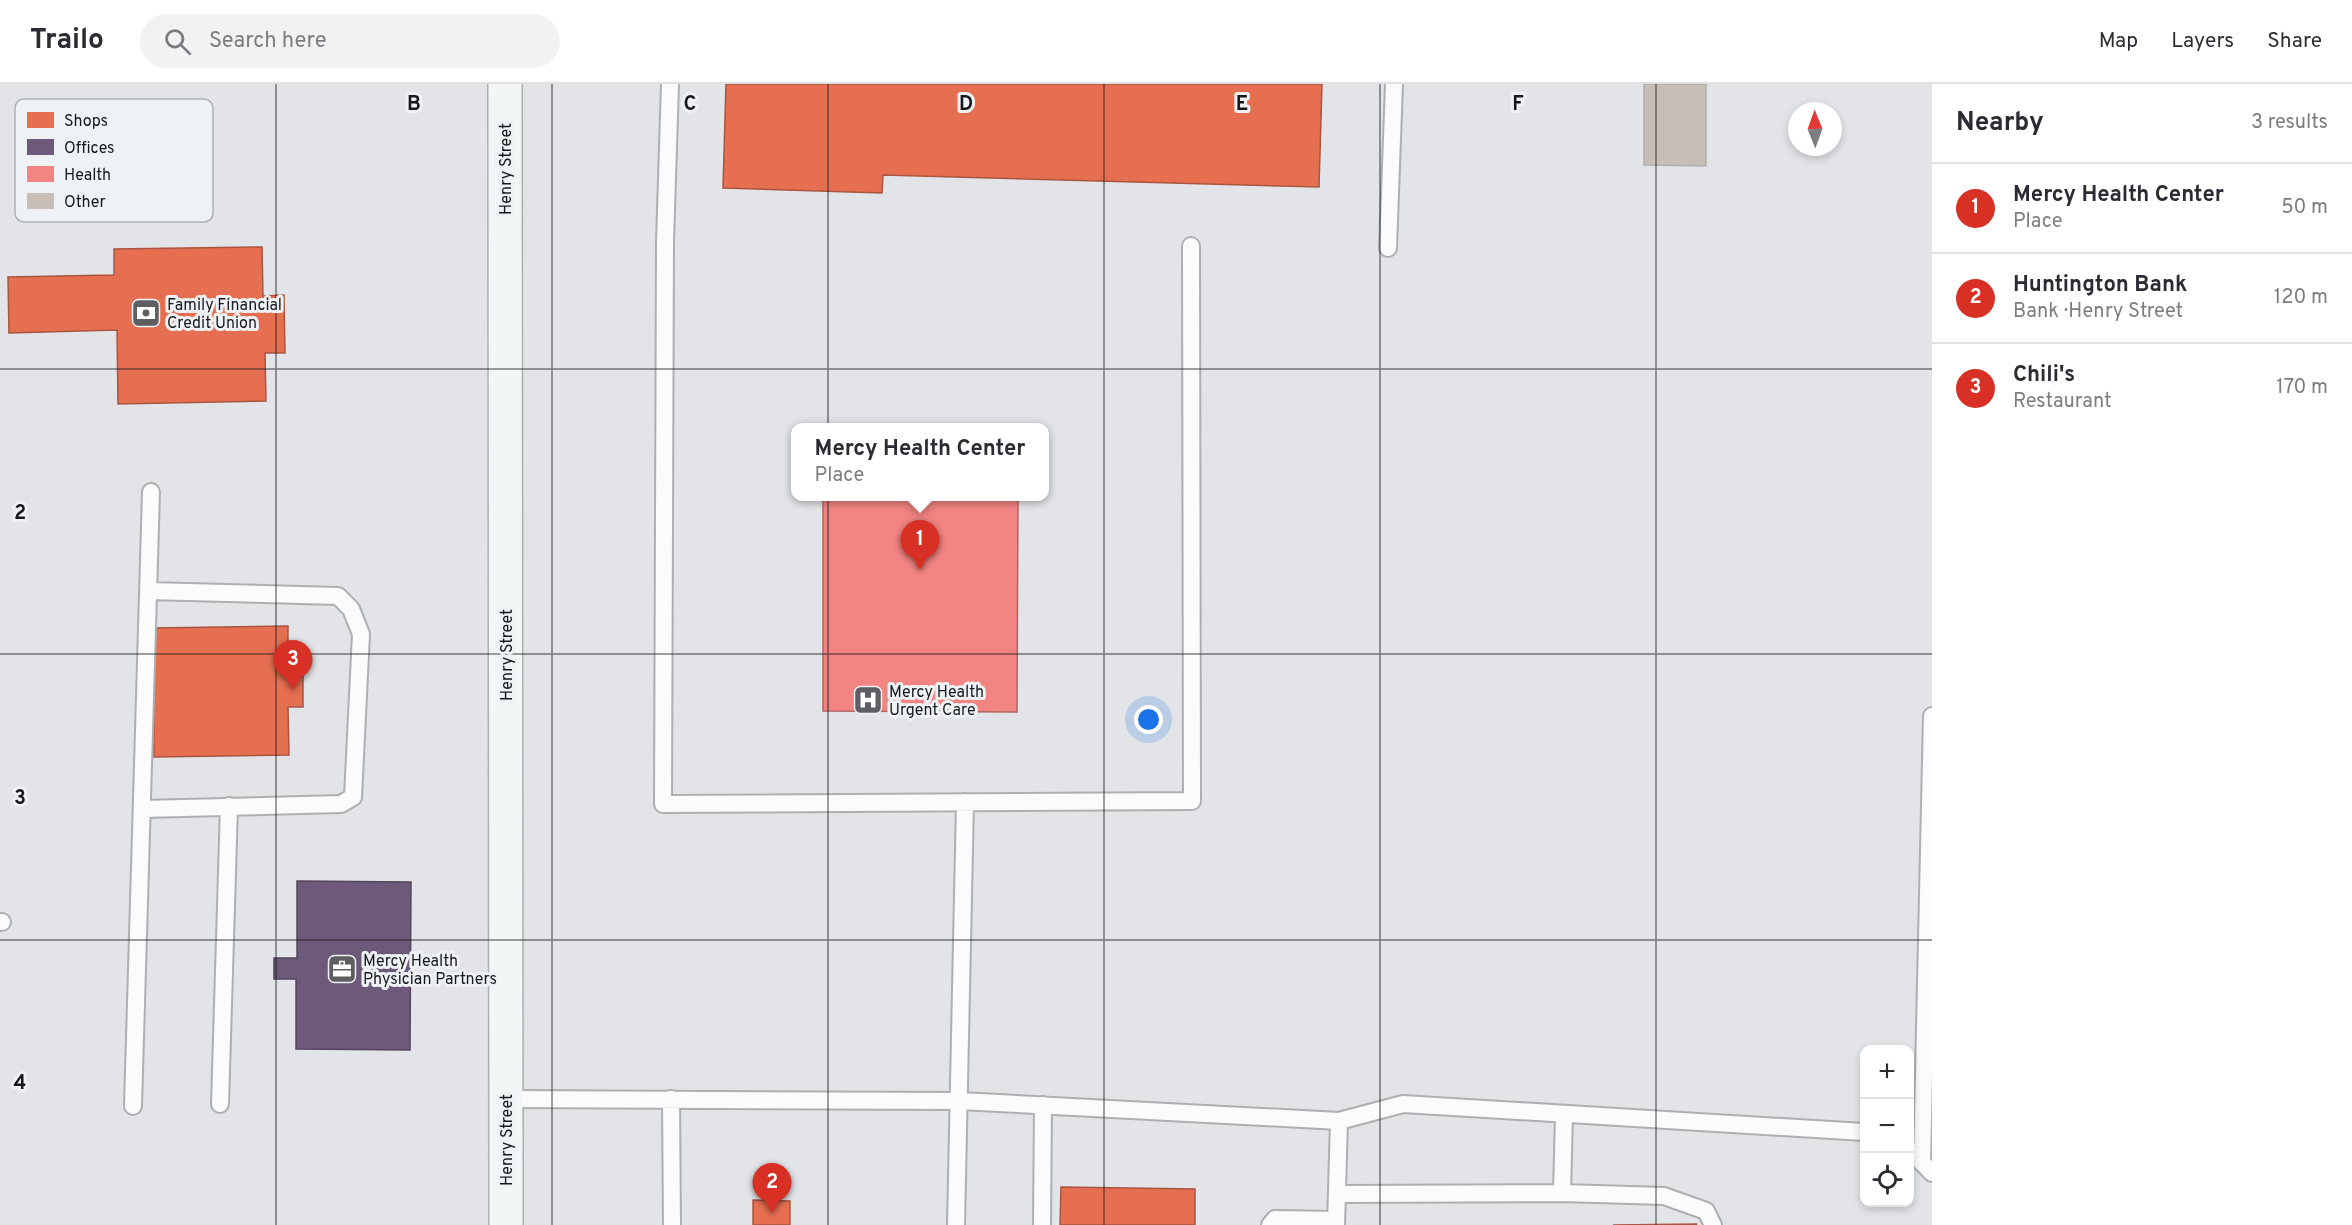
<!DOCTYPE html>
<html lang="en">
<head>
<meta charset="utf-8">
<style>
	:root { --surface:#fff; --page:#f2f2f3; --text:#2b2b33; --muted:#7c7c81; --line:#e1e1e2; --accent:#d93025 }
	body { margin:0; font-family:Overpass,sans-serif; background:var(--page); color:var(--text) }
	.controls { position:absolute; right:18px; bottom:18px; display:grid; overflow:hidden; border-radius:12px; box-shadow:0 3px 9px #0003 }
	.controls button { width:54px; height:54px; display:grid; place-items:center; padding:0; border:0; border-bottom:2px solid var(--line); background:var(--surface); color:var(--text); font:30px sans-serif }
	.compass { position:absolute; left:1788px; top:18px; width:54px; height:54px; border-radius:50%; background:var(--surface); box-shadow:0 3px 9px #0003; rotate:359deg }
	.you { position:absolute; left:1149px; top:636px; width:21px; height:21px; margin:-15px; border:4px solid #fff; border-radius:50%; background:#1a73e8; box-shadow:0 0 0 9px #1a73e833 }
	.badge { display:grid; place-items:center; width:39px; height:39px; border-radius:50%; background:var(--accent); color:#fff; font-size:20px; font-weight:700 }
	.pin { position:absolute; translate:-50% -50px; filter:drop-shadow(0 2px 3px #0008) }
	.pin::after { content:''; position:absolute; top:32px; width:21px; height:18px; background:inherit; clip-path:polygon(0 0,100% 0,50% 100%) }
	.popup { position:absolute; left:791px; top:339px; width:258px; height:78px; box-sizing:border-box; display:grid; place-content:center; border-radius:12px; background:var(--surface); filter:drop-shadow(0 2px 4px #0005); font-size:20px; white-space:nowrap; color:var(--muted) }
	.popup b { font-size:22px; color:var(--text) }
	.popup::after { content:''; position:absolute; left:50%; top:100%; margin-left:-12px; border:12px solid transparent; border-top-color:var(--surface) }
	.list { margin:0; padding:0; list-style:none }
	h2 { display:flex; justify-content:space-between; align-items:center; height:78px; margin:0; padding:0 24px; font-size:26px }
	h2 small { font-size:20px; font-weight:400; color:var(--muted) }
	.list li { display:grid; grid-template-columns:39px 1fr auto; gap:18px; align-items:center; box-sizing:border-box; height:90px; padding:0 24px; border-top:2px solid var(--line) }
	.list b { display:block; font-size:22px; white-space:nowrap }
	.list p { margin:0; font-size:20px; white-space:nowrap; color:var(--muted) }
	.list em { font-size:20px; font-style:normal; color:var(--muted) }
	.icon { flex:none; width:33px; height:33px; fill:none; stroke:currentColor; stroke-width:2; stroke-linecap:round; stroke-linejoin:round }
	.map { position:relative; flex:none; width:1932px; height:1141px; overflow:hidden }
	header { display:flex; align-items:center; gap:36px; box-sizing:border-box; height:84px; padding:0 30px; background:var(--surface); border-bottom:2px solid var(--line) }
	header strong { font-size:28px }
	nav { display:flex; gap:33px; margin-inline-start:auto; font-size:21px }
	.search { width:420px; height:54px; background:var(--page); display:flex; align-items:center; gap:15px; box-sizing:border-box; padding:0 21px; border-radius:33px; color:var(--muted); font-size:22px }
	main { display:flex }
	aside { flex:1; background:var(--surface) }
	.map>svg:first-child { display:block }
</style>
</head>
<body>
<header>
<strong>Trailo</strong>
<div class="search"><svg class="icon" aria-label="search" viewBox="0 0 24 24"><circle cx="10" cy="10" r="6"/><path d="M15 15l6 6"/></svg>Search here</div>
<nav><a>Map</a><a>Layers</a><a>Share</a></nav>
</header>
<main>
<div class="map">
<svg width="1932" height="1141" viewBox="0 0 1932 1141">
	<rect width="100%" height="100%" fill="#e2e4e7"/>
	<path fill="#e76f51" stroke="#a95540" stroke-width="1.5" d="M726,0H1322L1319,103L883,91L882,109L723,104Z
		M262,163L263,212L284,211L285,269H265L266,317L118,320L117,246L9,249L8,193L114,191V165Z
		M288,542V589L303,588V623H288L289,671L154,673L153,544Z
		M1061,1103L1195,1105V1141H1060Z
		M753,1116L790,1117V1141H753Z
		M1697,1140L1695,1141H1613Z"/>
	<path fill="#6d597a" stroke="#53465d" stroke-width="1.5" d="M297,797L411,798L410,966L296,965V895H274V874H297Z"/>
	<path fill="#f28482" stroke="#b06463" stroke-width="1.5" d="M823,412H1018L1017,628L823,627Z"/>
	<path fill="#c7beb6" stroke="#b0b0b1" stroke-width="1.5" d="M1644,0H1706V82L1644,81Z"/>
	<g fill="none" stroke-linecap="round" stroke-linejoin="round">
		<g stroke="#adafb1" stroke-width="20">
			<path id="lane" d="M670,0L665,158L663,720L1192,717L1191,162
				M1388,164L1394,0
				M142,725L341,720L353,713L361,550L351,525L338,512L148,507
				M0,838H2
				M506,1015L960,1017L1339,1037L1403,1020L1864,1048
				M671,1015L672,1141
				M220,1020L229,722
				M133,1022L151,408
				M1910,1066L1932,1089
				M1922,1079L1932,632
				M1562,1109L1564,1031
				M1337,1110L1562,1109L1664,1112L1706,1127L1713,1141
				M956,1141L965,718
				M1042,1141L1043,1021
				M1270,1141L1275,1135L1336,1136
				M1336,1141L1339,1037"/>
		</g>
		<g stroke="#adafb1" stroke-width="36">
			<path id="secondary" d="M505,0L506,1141"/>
		</g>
		<use href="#lane" stroke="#fbfbfb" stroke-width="16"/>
		<use href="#secondary" stroke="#f2f6f7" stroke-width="33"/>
	</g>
	<path fill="none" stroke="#17181a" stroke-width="1.5" stroke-opacity="0.55" d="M276,0V1141M552,0V1141M828,0V1141M1104,0V1141M1380,0V1141M1656,0V1141M0,285H1932M0,570H1932M0,856H1932"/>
	<defs>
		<g id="bank-square" transform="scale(1.5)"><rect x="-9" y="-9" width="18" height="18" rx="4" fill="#5e5f62" stroke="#eef2f5"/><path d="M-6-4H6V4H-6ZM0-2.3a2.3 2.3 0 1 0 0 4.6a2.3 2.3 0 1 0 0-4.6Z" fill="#fff"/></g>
		<g id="hospital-square" transform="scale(1.5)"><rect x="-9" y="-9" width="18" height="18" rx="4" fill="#5e5f62" stroke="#eef2f5"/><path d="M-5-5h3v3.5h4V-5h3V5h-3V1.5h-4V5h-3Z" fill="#fff"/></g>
		<g id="office-square" transform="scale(1.5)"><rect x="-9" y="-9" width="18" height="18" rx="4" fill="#5e5f62" stroke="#eef2f5"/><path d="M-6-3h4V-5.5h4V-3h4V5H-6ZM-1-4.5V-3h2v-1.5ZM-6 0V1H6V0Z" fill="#fff"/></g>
	</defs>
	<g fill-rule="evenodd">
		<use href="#bank-square" x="146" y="229"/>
		<use href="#hospital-square" x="868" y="616"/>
		<use href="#office-square" x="342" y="885"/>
	</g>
	<g text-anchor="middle" stroke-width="6" stroke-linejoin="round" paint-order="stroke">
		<g font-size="16" fill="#17181a" stroke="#eef2f5">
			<text transform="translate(505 85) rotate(-90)" y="6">Henry Street</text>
			<text transform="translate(506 571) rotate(-90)" y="6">Henry Street</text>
			<text transform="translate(506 1056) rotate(-90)" y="6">Henry Street</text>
		</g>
		<g font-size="16" fill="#17181a" stroke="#eef2f5" text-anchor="start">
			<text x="167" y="226">Family Financial<tspan x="167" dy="18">Credit Union</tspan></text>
			<text x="889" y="613">Mercy Health<tspan x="889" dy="18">Urgent Care</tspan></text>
			<text x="363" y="882">Mercy Health<tspan x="363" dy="18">Physician Partners</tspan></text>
		</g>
	</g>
	<rect x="15" y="15" width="198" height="123" rx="9" fill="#eef2f5" stroke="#aeb1b3" stroke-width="1.5"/>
	<rect x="27" y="28" width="27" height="16" fill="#e76f51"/>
	<rect x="27" y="55" width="27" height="16" fill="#6d597a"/>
	<rect x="27" y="82" width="27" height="16" fill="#f28482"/>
	<rect x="27" y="109" width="27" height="16" fill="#c7beb6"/>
	<g font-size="16" fill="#17181a">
		<text x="64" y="42">Shops</text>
		<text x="64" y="69">Offices</text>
		<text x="64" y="96">Health</text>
		<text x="64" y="123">Other</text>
	</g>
	<g font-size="20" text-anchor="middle" font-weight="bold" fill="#17181a" stroke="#eef2f5" stroke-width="6" stroke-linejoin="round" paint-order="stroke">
		<text x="414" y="26">B</text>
		<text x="690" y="26">C</text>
		<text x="966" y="26">D</text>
		<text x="1242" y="26">E</text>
		<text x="1518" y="26">F</text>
		<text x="20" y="435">2</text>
		<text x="20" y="720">3</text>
		<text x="20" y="1005">4</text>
	</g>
</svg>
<div class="controls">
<button>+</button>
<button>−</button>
<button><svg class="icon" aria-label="locate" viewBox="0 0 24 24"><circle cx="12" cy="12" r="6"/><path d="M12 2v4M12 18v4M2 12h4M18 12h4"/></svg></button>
</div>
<svg class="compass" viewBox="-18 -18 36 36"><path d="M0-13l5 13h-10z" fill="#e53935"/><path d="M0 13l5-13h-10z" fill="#7c7c81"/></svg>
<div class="you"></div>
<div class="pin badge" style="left:920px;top:486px">1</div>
<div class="popup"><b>Mercy Health Center</b>Place</div>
<div class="pin badge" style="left:772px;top:1129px">2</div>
<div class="pin badge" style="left:293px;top:606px">3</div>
</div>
<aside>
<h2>Nearby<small>3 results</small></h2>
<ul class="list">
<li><span class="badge">1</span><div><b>Mercy Health Center</b><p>Place</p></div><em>50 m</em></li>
<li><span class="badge">2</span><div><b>Huntington Bank</b><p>Bank · Henry Street</p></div><em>120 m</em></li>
<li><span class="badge">3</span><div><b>Chili's</b><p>Restaurant</p></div><em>170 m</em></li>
</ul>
</aside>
</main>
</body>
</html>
